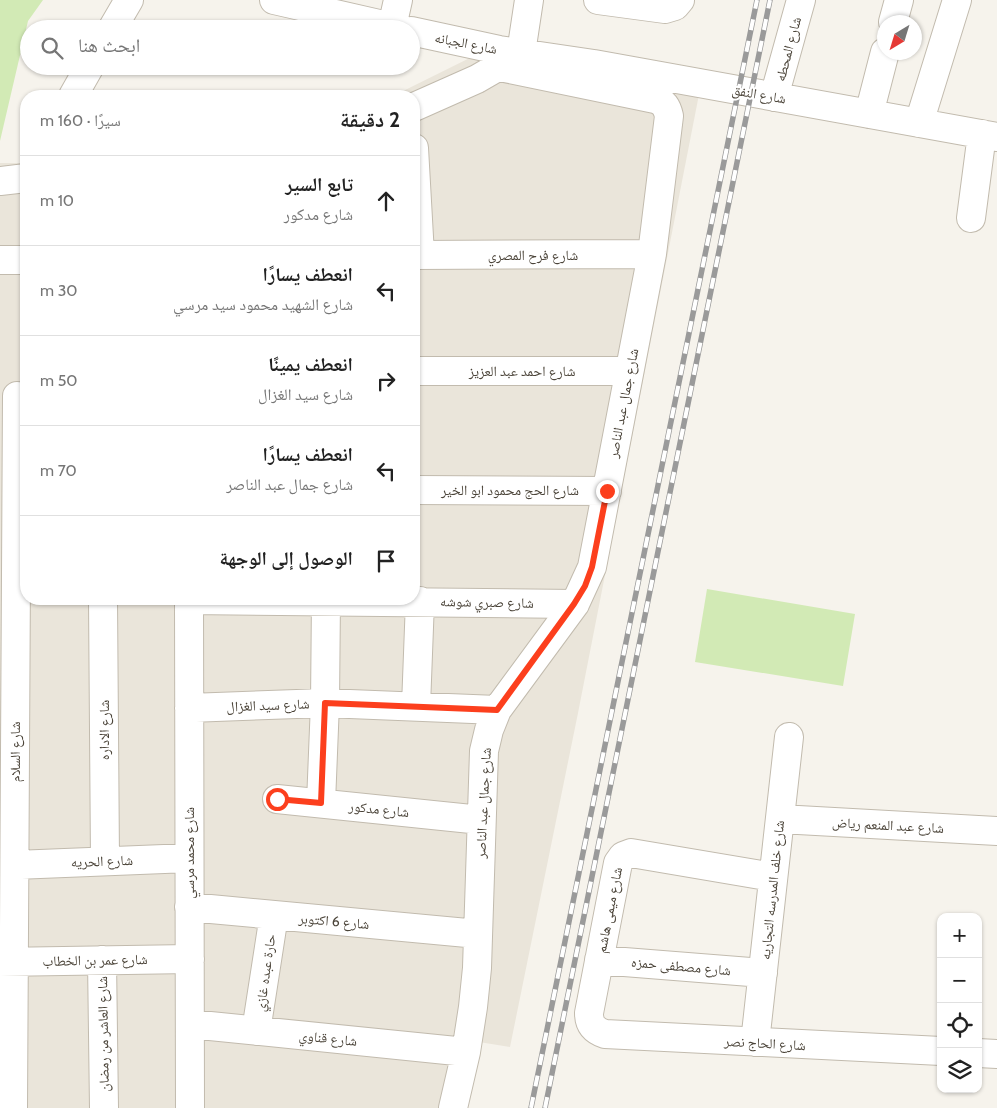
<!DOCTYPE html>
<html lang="ar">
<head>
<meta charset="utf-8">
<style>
	:root { --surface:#fff; --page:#f2f2f2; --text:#222; --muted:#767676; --line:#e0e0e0 }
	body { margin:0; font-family:Cabin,"Noto Naskh Arabic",sans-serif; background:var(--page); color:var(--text); direction:rtl }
	.controls { position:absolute; right:15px; bottom:15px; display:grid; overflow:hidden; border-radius:10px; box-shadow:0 1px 4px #0004 }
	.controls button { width:45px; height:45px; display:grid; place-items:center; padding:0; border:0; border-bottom:1px solid var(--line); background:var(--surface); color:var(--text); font:25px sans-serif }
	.compass { position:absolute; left:877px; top:15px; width:45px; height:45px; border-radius:50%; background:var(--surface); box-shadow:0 1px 4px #0004; rotate:218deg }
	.stop { position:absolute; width:15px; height:15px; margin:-11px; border:4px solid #fc3f1d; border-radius:50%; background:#fff }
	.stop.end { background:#fc3f1d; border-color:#fff; box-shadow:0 1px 5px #0008 }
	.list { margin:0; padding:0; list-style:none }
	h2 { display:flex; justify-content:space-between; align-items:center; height:65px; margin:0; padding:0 20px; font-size:21px }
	h2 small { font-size:16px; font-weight:400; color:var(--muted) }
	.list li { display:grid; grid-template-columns:32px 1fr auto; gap:15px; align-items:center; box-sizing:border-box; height:90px; padding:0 20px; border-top:1px solid var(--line) }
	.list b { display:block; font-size:19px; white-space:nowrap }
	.list p { margin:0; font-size:16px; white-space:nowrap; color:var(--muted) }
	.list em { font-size:16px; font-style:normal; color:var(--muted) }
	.icon { flex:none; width:28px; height:28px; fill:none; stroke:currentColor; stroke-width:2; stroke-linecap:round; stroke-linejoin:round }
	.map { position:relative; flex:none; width:997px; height:1108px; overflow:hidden; direction:ltr }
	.search { position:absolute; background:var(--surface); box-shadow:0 1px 4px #0004; left:20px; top:20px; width:400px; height:55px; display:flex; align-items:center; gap:12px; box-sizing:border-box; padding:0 18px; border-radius:28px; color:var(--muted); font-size:19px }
	.panel { position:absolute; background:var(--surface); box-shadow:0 1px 4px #0004; left:20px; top:90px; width:400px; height:515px; border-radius:20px; direction:rtl }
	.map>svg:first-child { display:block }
</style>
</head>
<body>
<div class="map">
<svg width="997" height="1108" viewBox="0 0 997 1108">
	<rect width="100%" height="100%" fill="#f6f3ec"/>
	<path fill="#eae5da" d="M504,41L703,74L578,713L510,1047L479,1042L463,1108H0V163H26V599H414V96H393Z"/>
	<path fill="#d2eab5" d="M0,0H43L28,21L0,141Z
		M707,589L855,614L843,686L695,662Z"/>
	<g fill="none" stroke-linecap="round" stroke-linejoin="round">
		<g stroke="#c2bbae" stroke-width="30">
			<path id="minor" d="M274,0L401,29
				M598,0L665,9L675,6L680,0
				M893,22L899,0
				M392,27L398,0
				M112,29L129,0
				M411,31L499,50L594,64L997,137
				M521,53L529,0
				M73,96L90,66
				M774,97L801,0
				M414,107L477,79L515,57
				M869,114L885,52
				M919,123L957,0
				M414,148L420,255
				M0,181L26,178
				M971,218L982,134
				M414,255L652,254
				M0,260H26
				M414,371H629
				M414,490L607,491
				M103,599L105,861
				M189,599L190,1108
				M189,600L575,604
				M416,706L420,601
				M189,708L325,703L497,710
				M277,799L481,820
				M321,803L325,703L326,599
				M780,819L997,831
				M15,865L189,858
				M773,877L631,853L623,856L618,863L589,1013C589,1024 593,1030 605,1034L941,1051
				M189,907L478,934
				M102,960L104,1108
				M599,960L763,973
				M0,962L190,959
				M190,1024L466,1052
				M256,1031L274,915
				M755,1042L789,737
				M978,1053L997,1054
				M13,1108L17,396
				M453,1108L466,1052L473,1007L477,968L484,751L489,730L497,710L575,604L592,567L652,254L669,116C667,107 664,102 655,99L500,67"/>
		</g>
		<use href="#minor" stroke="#fff" stroke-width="28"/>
		<g stroke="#9a9a9a" stroke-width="5.5">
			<path id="rail" d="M531,1108L757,0
				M545,1108L770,0"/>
		</g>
		<use href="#rail" stroke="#fff" stroke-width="4" stroke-dasharray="11" stroke-linecap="butt"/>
	</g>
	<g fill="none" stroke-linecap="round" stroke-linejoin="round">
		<path stroke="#fc3f1d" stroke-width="6" d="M277,799L321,803L325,703L497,710L574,604L585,586L592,567L607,491"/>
	</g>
	<g text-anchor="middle" stroke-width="4" stroke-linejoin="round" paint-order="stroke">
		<g font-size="14" fill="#4b4439" stroke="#fff">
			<text transform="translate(466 43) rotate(11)" y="5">شارع الجبانه</text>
			<text transform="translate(788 49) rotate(-75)" y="5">شارع المحطه</text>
			<text transform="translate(759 94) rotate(10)" y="5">شارع النفق</text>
			<text x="533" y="260">شارع فرح المصري</text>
			<text x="522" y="376">شارع احمد عبد العزيز</text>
			<text transform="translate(623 403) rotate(-79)" y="5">شارع جمال عبد الناصر</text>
			<text x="510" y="495">شارع الحج محمود ابو الخير</text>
			<text transform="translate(487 602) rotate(1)" y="5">شارع صبري شوشه</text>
			<text transform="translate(268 705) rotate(-2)" y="5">شارع سيد الغزال</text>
			<text transform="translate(104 730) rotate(-90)" y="5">شارع الاداره</text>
			<text transform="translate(15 752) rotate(-90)" y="5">شارع السلام</text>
			<text transform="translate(483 803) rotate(-87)" y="5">شارع جمال عبد الناصر</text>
			<text transform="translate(379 809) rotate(6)" y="5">شارع مدكور</text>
			<text transform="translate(888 825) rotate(3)" y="5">شارع عبد المنعم رياض</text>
			<text transform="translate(189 853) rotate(-90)" y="5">شارع محمد مرسي</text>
			<text transform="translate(102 861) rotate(-2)" y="5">شارع الحريه</text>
			<text transform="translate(772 890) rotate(-84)" y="5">شارع خلف المدرسه التجاريه</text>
			<text transform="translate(609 910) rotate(-79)" y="5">شارع ميمى هاشم</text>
			<text transform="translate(334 921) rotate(5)" y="5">شارع 6 اكتوبر</text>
			<text transform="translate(95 960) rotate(-1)" y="5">شارع عمر بن الخطاب</text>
			<text transform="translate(681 966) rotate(5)" y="5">شارع مصطفى حمزه</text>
			<text transform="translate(265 973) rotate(-82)" y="5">حارة عبده غازي</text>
			<text transform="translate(103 1034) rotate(-91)" y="5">شارع العاشر من رمضان</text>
			<text transform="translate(328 1038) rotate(6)" y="5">شارع قناوي</text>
			<text transform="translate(765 1043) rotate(3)" y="5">شارع الحاج نصر</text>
		</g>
	</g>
</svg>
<div class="controls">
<button>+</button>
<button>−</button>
<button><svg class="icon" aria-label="locate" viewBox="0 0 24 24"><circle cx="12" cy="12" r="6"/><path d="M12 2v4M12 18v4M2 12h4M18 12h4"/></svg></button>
<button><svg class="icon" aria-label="layers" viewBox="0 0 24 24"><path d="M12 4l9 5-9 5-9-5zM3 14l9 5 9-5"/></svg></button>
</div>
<svg class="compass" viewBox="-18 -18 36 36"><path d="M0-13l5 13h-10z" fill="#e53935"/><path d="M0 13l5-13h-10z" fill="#767676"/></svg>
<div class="stop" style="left:277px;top:799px"></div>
<div class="stop end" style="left:607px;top:491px"></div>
<div class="search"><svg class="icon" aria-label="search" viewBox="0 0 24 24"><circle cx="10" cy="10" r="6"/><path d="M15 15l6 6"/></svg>ابحث هنا</div>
<section class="panel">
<h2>2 دقيقة<small>سيرًا · 160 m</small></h2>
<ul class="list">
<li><svg class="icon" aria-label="ahead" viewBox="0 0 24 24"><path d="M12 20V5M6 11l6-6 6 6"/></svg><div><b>تابع السير</b><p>شارع مدكور</p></div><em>10 m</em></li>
<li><svg class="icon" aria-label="left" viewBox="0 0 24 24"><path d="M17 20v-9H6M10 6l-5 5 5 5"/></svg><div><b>انعطف يسارًا</b><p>شارع الشهيد محمود سيد مرسي</p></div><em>30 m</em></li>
<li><svg class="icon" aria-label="right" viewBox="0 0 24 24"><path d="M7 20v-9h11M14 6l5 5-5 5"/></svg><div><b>انعطف يمينًا</b><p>شارع سيد الغزال</p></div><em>50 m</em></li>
<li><svg class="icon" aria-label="left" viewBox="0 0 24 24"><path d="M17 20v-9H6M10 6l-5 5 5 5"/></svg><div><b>انعطف يسارًا</b><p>شارع جمال عبد الناصر</p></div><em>70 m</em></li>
<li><svg class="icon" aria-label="arrive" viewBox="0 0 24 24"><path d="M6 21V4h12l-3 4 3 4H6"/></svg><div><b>الوصول إلى الوجهة</b></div></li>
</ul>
</section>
</div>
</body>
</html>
